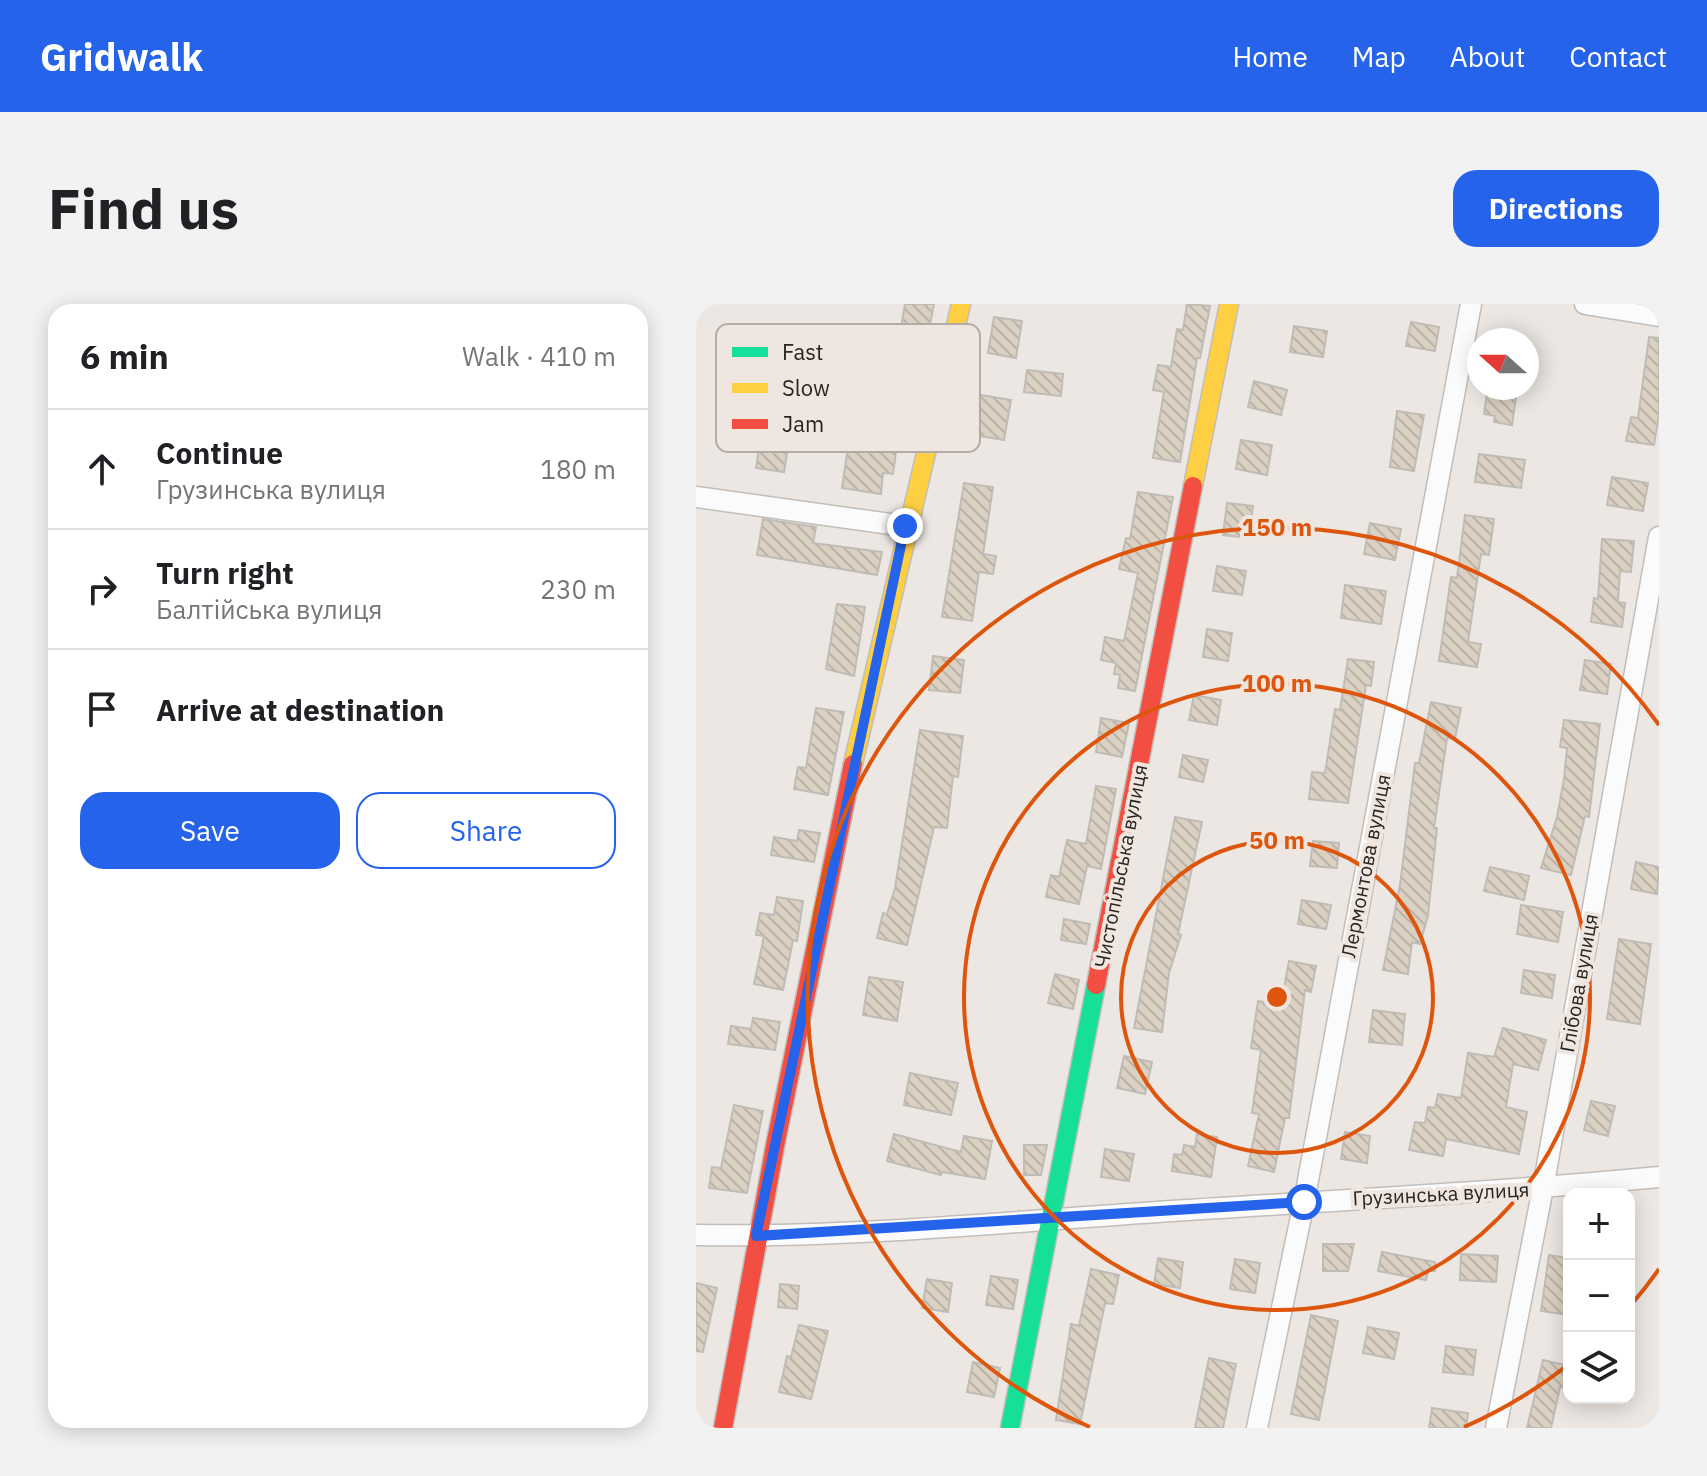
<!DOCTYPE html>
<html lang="en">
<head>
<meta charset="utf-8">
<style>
	:root { --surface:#fff; --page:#f2f2f2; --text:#202124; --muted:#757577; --line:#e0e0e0; --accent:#2563eb }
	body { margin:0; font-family:"IBM Plex Sans",sans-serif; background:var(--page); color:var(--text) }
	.controls { position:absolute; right:24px; bottom:24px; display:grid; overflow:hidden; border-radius:16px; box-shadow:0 4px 20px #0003 }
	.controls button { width:72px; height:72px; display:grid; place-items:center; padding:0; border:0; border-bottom:2px solid var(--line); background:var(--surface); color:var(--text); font:40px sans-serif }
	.compass { position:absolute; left:771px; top:24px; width:72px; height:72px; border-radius:50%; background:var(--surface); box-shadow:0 4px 20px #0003; rotate:291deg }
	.stop { position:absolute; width:24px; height:24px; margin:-18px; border:6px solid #2563eb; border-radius:50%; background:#fff }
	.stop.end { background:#2563eb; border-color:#fff; box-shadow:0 2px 8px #0008 }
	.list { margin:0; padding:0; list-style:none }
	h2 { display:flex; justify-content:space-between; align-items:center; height:104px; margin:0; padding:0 32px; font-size:34px }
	h2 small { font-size:26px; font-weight:400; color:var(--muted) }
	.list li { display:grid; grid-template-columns:52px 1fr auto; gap:24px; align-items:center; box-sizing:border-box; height:120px; padding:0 32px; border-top:2px solid var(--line) }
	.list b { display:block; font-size:30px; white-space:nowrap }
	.list p { margin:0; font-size:26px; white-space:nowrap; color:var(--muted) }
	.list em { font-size:26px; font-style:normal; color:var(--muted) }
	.actions { display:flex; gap:16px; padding:24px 32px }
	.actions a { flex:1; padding:18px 0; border:2px solid var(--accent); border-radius:24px; text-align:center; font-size:28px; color:var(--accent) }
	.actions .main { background:var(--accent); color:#fff }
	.icon { flex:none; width:44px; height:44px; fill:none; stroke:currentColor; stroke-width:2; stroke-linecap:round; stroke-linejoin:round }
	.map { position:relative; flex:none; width:963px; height:1124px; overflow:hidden; border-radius:24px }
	header { display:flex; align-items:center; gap:48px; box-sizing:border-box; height:112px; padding:0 40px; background:var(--accent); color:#fff }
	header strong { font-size:38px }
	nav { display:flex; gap:44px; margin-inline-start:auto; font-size:28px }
	.intro { display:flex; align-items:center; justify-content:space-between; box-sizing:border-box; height:192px; padding:0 48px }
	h1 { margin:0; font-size:56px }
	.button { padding:20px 36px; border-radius:24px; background:var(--accent); color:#fff; font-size:28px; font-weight:700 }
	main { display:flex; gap:48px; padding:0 48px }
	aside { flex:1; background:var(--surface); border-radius:24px; box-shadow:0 4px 20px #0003 }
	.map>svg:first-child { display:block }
</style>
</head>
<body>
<header>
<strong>Gridwalk</strong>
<nav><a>Home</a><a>Map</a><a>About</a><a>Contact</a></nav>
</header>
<div class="intro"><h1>Find us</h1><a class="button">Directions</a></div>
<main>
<aside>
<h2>6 min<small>Walk · 410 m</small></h2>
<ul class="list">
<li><svg class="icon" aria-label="ahead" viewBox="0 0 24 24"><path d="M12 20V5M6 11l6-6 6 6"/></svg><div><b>Continue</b><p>Грузинська вулиця</p></div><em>180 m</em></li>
<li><svg class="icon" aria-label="right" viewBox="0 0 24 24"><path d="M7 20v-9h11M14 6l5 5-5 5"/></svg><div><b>Turn right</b><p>Балтійська вулиця</p></div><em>230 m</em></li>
<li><svg class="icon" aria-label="arrive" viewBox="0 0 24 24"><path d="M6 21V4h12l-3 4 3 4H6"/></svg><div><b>Arrive at destination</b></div></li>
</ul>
<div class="actions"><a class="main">Save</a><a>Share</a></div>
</aside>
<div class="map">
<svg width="963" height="1124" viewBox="0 0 963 1124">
	<defs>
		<pattern id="building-back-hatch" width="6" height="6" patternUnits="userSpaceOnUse" patternTransform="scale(2)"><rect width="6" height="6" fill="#dbd1c2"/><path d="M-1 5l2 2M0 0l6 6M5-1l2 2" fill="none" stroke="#bcb3a6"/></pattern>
	</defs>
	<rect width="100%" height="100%" fill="#ece7e2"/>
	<path fill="url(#building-back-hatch)" stroke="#bfbcb8" stroke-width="2" d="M209,0H238L231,35L204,30Z
		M491,0L514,2L504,54H501L484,158L457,154L468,88L457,86L462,61L475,63L481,25L487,26Z
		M298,13L326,17L320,54L292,49Z
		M715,18L743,23L739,47L710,42Z
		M598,22L631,27L627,53L594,48Z
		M953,33L963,34V111L958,141L930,137L935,113L942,114Z
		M331,66L367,70L365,92L328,88Z
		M558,77L591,86L585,111L552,103Z
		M155,87L192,93L188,116L204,119L197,170L187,169L185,190L146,184L154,129L149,128Z
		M791,89L820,93L816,121L798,118L799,112L788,110Z
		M285,91L315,96L308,136L278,131Z
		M701,107L728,111L718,167L694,163Z
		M65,132L93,137L88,168L60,164Z
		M545,136L576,141L571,171L540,165Z
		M783,150L829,156L825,184L779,178Z
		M916,173L952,179L947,207L911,201Z
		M268,179L297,183L287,250L300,252L297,270L283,268L276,317L246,313Z
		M442,188L477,193L439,387L422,384L424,371L418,370L420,359L405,356L409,333L428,337L442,269L423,265L430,234L434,235Z
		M531,199L557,202L553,234L527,231Z
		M769,211L798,215L793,251L785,250L772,338L785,340L781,363L743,357L755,273L761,274Z
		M67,215L120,223L117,239L186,248L181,271L61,251Z
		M674,219L705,225L699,256L668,250Z
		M906,235L938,237L935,268L924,267L922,298L929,299L926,323L895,318L898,294L902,295Z
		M521,262L550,267L546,291L517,287Z
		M649,281L690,287L685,320L645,314Z
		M141,300L169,303L158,372L130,365Z
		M511,325L536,329L532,357L507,353Z
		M237,352L268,356L264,389L233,386Z
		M652,355L678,358L675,382L670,381L652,499L613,495L616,468L629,469L639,405L644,406Z
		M889,356L915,360L911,390L884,386Z
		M498,391L525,396L521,421L493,416Z
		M735,398L765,404L759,435L751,434L738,524H741L732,611L724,640L716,638L712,670L687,666L704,581L719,459H723Z
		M120,404L148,408L132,491L98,485L102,463L110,464Z
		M405,414L433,419L426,453L400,448Z
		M868,416L904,420L893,513L889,512L875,571L845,564L861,513L868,475L871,444L864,443Z
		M224,426L267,432L262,473L257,472L251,524L238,523L211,641L181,634L187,609L191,610L199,584Z
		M487,451L512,456L507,478L483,473Z
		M400,482L420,485L405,565L391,562L383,600L350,593L355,571L363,573L371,536L390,540Z
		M479,513L506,518L482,630L485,631L473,669L466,728L438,724Z
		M103,526L124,529L118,558L75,551L78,533L101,537Z
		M617,537L643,539L641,564L614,562Z
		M940,558L963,563L961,590L935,585Z
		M794,563L833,572L828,596L788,587Z
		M81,593L107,597L101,637L97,636L87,686L58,680L68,632L60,631L64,609L78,611Z
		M606,596L635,601L630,625L602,620Z
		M825,601L867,608L862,638L821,630Z
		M368,615L394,620L390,640L365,636Z
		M923,635L955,640L944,720L911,715Z
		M593,657L620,662L615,688L609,686L593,814H589L578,868L552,862L563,810L556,809L565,746L555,744L562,697L585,700Z
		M828,666L859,671L856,694L825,689Z
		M359,670L383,676L377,705L352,699Z
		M173,673L207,678L201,717L167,711Z
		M677,706L709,710L706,741L673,738Z
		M57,714L84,718L79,746L32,740L35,722L55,725Z
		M807,724L850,736L842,766L817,760L810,803L831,808L823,850L750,835L747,852L713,846L719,818L729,819L732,803L739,804L742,790L765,794L772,749L798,753Z
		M428,752L456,758L449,790L421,784Z
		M214,769L262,779L255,811L208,801Z
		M895,797L919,802L912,832L888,826Z
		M38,801L67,807L51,889L13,884L16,863L25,864Z
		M649,828L674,832L671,859L645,855Z
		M198,830L265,848L268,832L296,837L289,875L246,868L245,871L191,857Z
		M501,830L521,833L515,873L476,867L478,850L486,851L488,841L499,843Z
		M328,841H351L345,871H328Z
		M409,845L438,850L433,877L405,873Z
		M627,940H658L652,967H627Z
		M686,948L739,958V967H732L730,976L682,967Z
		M765,950L802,952L800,978L764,976Z
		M853,951L873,954V1011L845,1007Z
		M462,954L487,958L484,984L458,980Z
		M539,955L564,959L559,989L534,985Z
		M395,965L423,971L417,1000L409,999L384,1120L360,1116L375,1020L383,1022Z
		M295,972L322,976L317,1005L290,1001Z
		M231,975L256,979L252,1008L226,1004Z
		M0,979L21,984L7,1048L0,1047Z
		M84,980L103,982L101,1005L82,1003Z
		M615,1011L642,1017L623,1116L595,1110Z
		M103,1021L132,1027L115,1095L83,1088L91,1052L95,1053Z
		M672,1023L703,1029L698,1055L667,1049Z
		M750,1042L780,1046L777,1071L747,1068Z
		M513,1054L540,1060L527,1124H499Z
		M847,1056L873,1062V1085L864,1083L855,1124H831Z
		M277,1058L304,1064L298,1093L271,1088Z
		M736,1104L772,1109L770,1124H733Z"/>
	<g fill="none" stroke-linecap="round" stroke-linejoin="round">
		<g stroke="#c1bdb9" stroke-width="23">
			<path id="street" d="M889,0L963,12
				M0,193L209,222
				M0,931C153,934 308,918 461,908C628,897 796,889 963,873
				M561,1124L608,898L775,0
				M800,1124L847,884L963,233"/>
		</g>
		<g stroke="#c1bdb9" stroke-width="21">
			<path id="fast" d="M314,1124L400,681"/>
		</g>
		<g stroke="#c1bdb9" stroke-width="21">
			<path id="slow" d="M497,182L533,0
				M157,460L265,0"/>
		</g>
		<g stroke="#c1bdb9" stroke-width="21">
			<path id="jam" d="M400,681L497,182
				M27,1124L79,842L157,460"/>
		</g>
		<use href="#street" stroke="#fcfbfb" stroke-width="20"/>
		<use href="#fast" stroke="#16e098" stroke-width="18"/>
		<use href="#slow" stroke="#ffcf43" stroke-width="18"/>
		<use href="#jam" stroke="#f24e42" stroke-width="18"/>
	</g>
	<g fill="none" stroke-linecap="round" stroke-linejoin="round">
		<path stroke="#2563eb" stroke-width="10" d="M209,222L60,932L608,898"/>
	</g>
	<g fill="none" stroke="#de560d" stroke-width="4">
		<circle cx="581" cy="693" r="156"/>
		<circle cx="581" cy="693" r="313"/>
		<path d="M963 965A469 469 0 0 1 935 1001M873 1060A469 469 0 0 1 768 1123M394 1123A469 469 0 1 1 963 421"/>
	</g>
	<g text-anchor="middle" stroke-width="8" stroke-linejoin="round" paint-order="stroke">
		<g font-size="20" fill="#282422" stroke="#efe6df">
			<text transform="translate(425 562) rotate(-79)" y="7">Чистопільська вулиця</text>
			<text transform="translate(670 562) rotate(-79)" y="7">Лермонтова вулиця</text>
			<text transform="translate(883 679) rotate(-80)" y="7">Глібова вулиця</text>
			<text transform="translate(745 890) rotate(-3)" y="7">Грузинська вулиця</text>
		</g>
	</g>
	<rect x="20" y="20" width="264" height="128" rx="12" fill="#efe6df" stroke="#b3aca6" stroke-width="2"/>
	<rect x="36" y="43" width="36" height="10" fill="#16e098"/>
	<rect x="36" y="79" width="36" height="10" fill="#ffcf43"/>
	<rect x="36" y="115" width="36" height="10" fill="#f24e42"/>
	<g font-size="22" fill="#282422">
		<text x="86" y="56">Fast</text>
		<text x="86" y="92">Slow</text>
		<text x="86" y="128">Jam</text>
	</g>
	<circle cx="581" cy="693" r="12" fill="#de560d" stroke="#efe6df" stroke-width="4"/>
	<g font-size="24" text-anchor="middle" font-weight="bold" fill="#de560d" stroke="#efe6df" stroke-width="8" stroke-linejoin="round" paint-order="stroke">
		<text x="581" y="232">150 m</text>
		<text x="581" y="388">100 m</text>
		<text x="581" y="545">50 m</text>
	</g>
</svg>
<div class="controls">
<button>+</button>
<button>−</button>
<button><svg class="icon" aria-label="layers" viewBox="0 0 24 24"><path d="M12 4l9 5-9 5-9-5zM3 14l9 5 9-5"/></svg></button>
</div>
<svg class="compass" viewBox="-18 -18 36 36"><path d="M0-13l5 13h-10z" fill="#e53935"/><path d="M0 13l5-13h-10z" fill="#757577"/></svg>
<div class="stop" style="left:608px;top:898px"></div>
<div class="stop end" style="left:209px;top:222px"></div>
</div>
</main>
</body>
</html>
